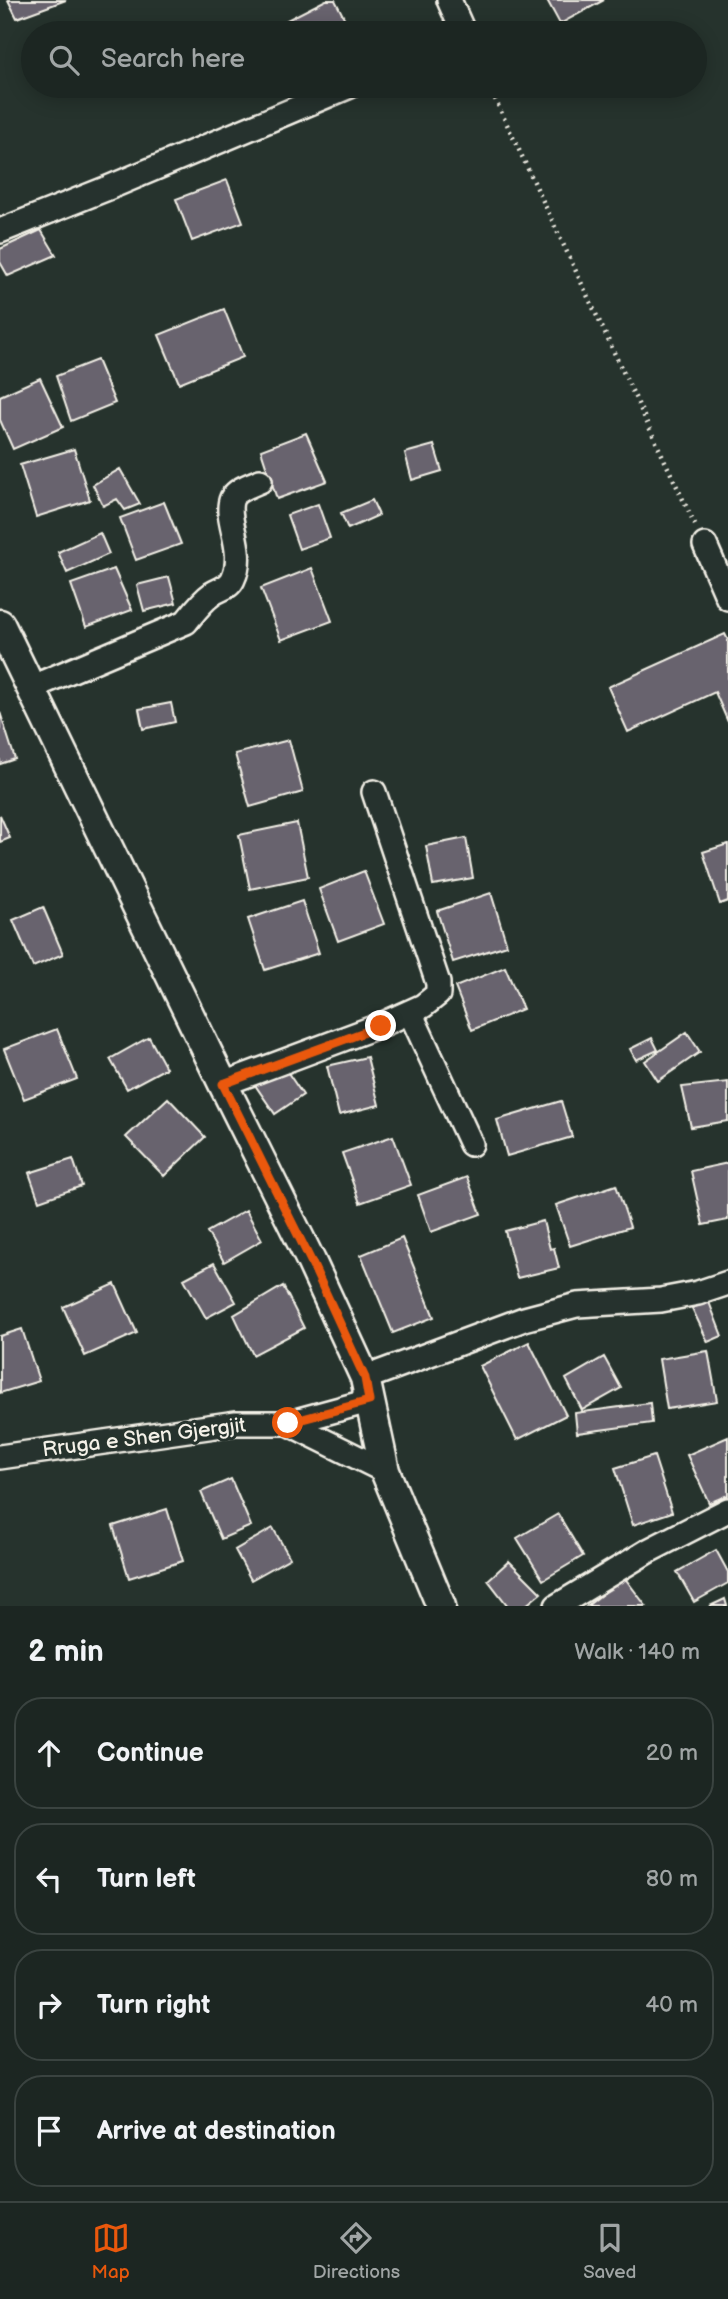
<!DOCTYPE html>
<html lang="en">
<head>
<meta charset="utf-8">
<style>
	:root { --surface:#1c2622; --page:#252e2a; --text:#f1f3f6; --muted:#a0a5a5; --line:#3a4340; --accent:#ea580c }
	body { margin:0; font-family:"Balsamiq Sans",sans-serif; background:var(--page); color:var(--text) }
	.stop { position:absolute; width:21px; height:21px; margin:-16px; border:5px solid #ea580c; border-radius:50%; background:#fff }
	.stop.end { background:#ea580c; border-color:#fff; box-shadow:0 2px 7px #0008 }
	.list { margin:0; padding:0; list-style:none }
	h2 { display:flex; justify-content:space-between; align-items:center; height:91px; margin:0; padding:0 28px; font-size:30px }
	h2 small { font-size:23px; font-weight:400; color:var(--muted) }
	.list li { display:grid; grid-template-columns:46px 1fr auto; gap:21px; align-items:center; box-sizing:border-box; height:112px; margin:0 14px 14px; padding:0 14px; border:2px solid var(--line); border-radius:28px }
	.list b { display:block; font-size:26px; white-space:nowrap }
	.list em { font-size:23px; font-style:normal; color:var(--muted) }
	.icon { flex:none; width:38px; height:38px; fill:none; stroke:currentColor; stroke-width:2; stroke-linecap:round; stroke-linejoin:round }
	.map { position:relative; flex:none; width:728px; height:1606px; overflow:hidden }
	.search { position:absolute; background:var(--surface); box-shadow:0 4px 18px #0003; left:21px; right:21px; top:21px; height:77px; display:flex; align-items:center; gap:18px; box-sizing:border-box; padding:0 24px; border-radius:38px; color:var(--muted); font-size:26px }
	.sheet { height:595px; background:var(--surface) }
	nav { display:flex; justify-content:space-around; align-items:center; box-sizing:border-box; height:98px; border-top:2px solid var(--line); background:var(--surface); font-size:19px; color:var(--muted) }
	nav a { display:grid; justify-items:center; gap:4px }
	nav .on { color:var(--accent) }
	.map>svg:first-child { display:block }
</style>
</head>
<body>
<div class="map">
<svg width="728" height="1606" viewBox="0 0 728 1606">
	<rect width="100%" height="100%" fill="#26332d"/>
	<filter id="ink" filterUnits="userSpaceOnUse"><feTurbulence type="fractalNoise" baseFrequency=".0143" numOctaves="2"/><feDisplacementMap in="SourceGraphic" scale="14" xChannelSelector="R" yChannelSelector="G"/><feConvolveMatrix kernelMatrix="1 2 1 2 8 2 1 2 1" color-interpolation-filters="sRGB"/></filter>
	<g filter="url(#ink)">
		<path fill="#68636e" stroke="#f4f1e8" stroke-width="2" d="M8,0H66L17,18Z
			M326,0H335L352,33H294L287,20Z
			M547,0H604L560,24Z
			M227,180L243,222L192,241L176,199Z
			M41,230L56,255L8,276L0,262V249Z
			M224,309L243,357L179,383L159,335Z
			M97,360L115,403L71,421L56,376Z
			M40,378L63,427L13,449L0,420V396Z
			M306,433L327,481L277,499L261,450Z
			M434,445L442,471L412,480L405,453Z
			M74,449L90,500L36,517L20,465Z
			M120,469L140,504L125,510L117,499L103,506L93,485Z
			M372,500L379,515L348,529L341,513Z
			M164,502L181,544L136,560L120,518Z
			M318,504L330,538L299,549L287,515Z
			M100,533L109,554L67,573L58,552Z
			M312,568L332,621L281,640L261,588Z
			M114,569L132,610L86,627L71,584Z
			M169,577L176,603L144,611L137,585Z
			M725,634L728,640V722L715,692L628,732L608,687Z
			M171,703L175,722L143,729L139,709Z
			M0,712L15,759L0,764Z
			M289,740L303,792L250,807L235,754Z
			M0,815L10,838L0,842Z
			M297,823L308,877L250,889L239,835Z
			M466,838L473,878L433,885L426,846Z
			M728,844V901L720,904L703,852Z
			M364,871L384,924L338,941L319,889Z
			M491,893L507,945L453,962L437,911Z
			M302,901L319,953L265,970L248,919Z
			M43,907L63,954L33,967L13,920Z
			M505,967L523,1009L472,1030L455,987Z
			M57,1029L77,1079L24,1099L4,1049Z
			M687,1032L700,1052L658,1081L645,1061Z
			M149,1037L166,1068L127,1089L110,1059Z
			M652,1038L658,1050L636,1060L630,1049Z
			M367,1057L379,1105L339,1115L327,1066Z
			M284,1067L303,1095L275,1114L255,1085Z
			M728,1082V1121L691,1127L682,1087Z
			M168,1098L205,1137L164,1176L126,1137Z
			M561,1101L572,1137L507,1156L497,1120Z
			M393,1136L411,1185L360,1203L342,1153Z
			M73,1159L82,1186L39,1201L29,1173Z
			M728,1163V1220L703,1225L691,1171Z
			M467,1177L481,1214L431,1232L418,1195Z
			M616,1185L630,1227L570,1246L556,1205Z
			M246,1210L262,1240L224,1262L207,1232Z
			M543,1221L550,1249L554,1248L559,1268L517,1278L505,1231Z
			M402,1238L434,1317L393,1333L361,1255Z
			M214,1263L236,1302L206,1318L184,1279Z
			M115,1284L137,1333L85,1356L63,1307Z
			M283,1286L304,1328L253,1355L234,1315Z
			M709,1302L722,1336L708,1342L692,1308Z
			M22,1329L39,1381L0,1393V1336Z
			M529,1342L566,1415L517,1440L480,1366Z
			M708,1351L717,1401L667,1409L659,1359Z
			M604,1357L621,1388L582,1410L566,1379Z
			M650,1403L652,1423L577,1433L575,1413Z
			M728,1437V1495L709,1503L687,1455Z
			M654,1456L672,1512L633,1525L615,1468Z
			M231,1479L251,1526L221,1539L201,1492Z
			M167,1509L183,1561L129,1578L113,1526Z
			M558,1514L583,1556L543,1580L517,1538Z
			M273,1528L290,1558L251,1580L235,1550Z
			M716,1550L728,1572V1583L694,1602L677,1572Z
			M509,1561L541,1593L525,1606H508L488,1580Z
			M624,1577L646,1606H587Z
			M725,1599L727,1606H710Z"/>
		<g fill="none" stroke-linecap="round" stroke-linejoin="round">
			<g stroke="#f4f1e8" stroke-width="28">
				<path id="minor" d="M449,0L461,27L459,33
					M0,231L108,188L350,86
					M705,545L728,598
					M30,688L186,622C194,612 202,601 212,594C221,588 229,588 233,579C247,550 223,518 232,498C237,489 251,485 260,481
					M410,1012L471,1144
					M223,1084L381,1025L423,1006L438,994V983L374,792
					M365,1378L524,1319L577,1305L661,1300L698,1293L728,1283
					M288,1423L385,1471
					M0,1457L236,1423H288L369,1401
					M557,1606L648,1551L728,1510"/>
			</g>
			<g stroke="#f4f1e8" stroke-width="33">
				<path id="tertiary" d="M0,624L223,1084L311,1261L365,1378L385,1471L441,1606"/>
			</g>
			<path stroke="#f4f1e8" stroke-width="4.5" stroke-dasharray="2 5" stroke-linecap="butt" d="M489,86L695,525"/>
			<use href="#minor" stroke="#26332d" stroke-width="23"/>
			<use href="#tertiary" stroke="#26332d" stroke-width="28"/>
		</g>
	</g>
	<g fill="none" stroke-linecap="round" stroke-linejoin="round" filter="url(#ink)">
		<path stroke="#ea580c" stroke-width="9" d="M288,1423L369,1401L365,1378L311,1261L223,1084L381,1026"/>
	</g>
	<g text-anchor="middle" stroke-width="6" stroke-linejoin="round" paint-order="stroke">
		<g font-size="21" fill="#f4f1e8" stroke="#26332d">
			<text transform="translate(144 1437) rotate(-7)" y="7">Rruga e Shen Gjergjit</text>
		</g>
	</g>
</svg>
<div class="stop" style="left:288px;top:1423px"></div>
<div class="stop end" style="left:381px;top:1026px"></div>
<div class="search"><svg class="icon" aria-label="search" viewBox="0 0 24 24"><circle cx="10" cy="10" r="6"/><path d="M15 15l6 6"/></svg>Search here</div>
</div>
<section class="sheet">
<h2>2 min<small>Walk · 140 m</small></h2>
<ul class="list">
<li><svg class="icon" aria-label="ahead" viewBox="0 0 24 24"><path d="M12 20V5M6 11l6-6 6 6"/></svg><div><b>Continue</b></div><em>20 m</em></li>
<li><svg class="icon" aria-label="left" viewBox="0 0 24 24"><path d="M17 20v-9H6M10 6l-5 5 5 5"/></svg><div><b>Turn left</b></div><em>80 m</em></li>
<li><svg class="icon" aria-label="right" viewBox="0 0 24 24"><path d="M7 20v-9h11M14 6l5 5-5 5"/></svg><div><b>Turn right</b></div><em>40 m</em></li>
<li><svg class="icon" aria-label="arrive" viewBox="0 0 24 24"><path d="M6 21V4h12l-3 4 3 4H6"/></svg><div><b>Arrive at destination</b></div></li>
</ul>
</section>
<nav>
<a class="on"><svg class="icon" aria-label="map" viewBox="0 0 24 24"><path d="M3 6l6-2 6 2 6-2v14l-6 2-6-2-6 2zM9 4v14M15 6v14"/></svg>Map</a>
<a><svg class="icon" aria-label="directions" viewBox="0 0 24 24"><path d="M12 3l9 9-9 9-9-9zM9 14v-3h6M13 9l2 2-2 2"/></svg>Directions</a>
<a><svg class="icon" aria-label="saved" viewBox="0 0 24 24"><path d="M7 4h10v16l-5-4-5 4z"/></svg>Saved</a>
</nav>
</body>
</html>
